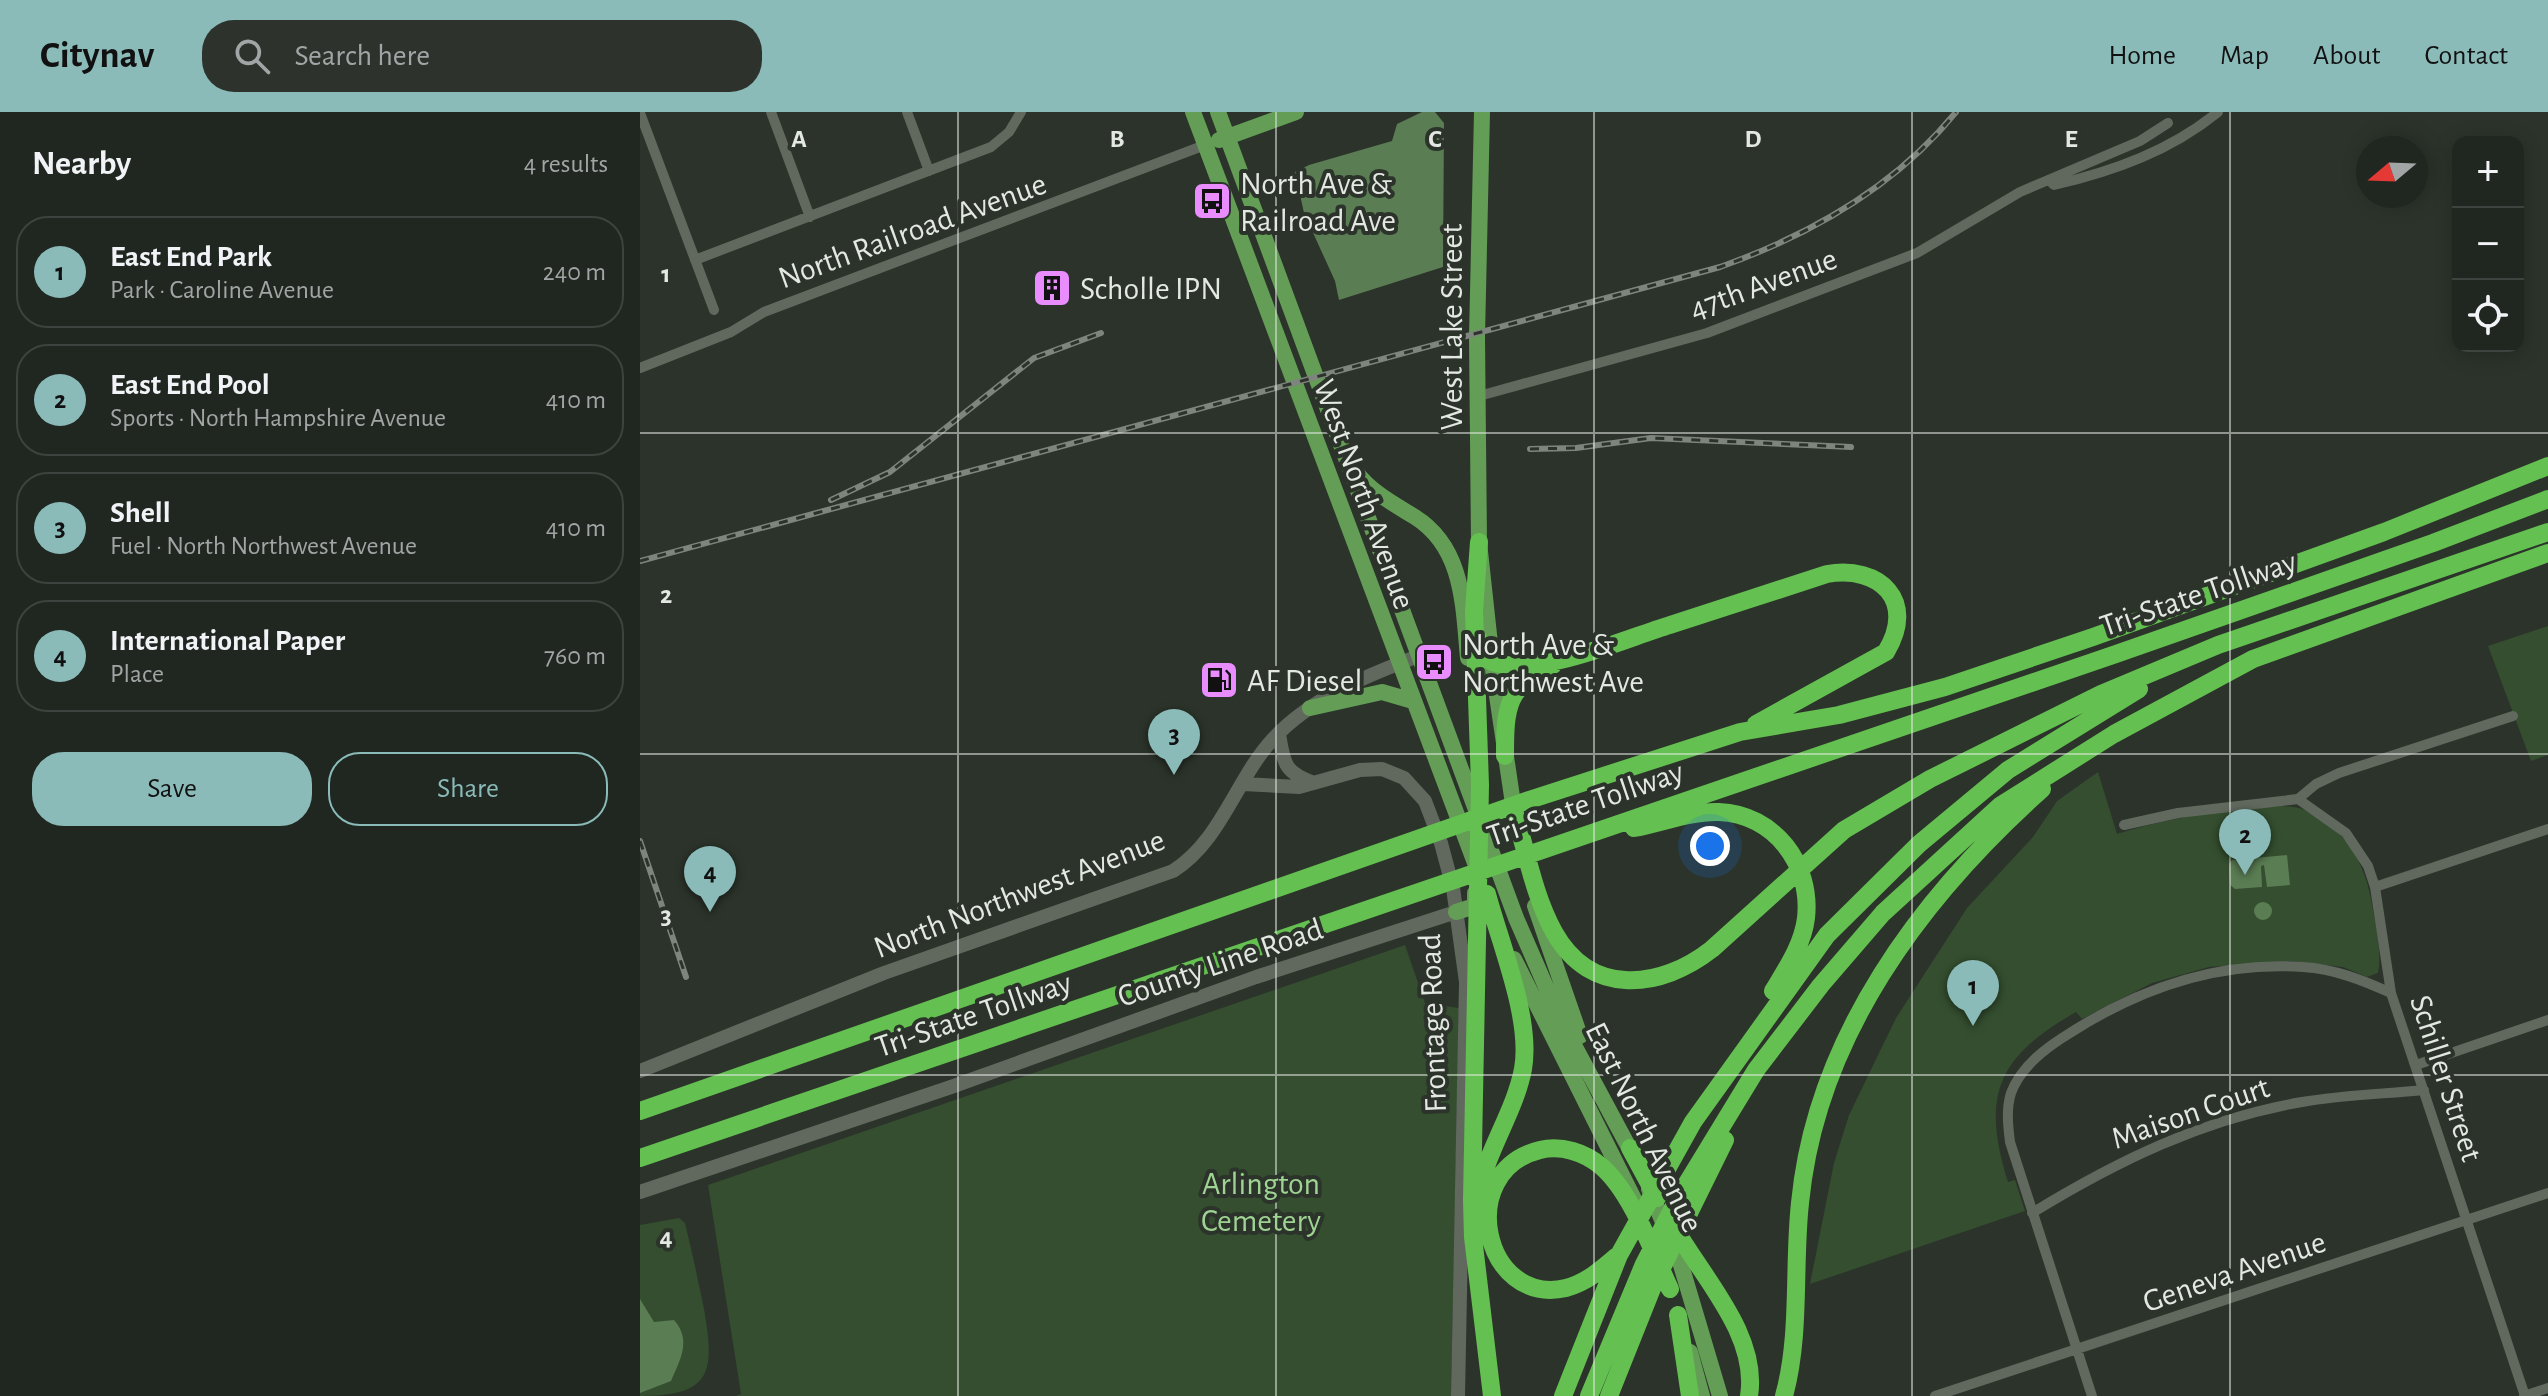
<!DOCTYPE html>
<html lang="en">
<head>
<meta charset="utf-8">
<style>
	:root { --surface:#202620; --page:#2d322d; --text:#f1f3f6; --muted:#a2a5a5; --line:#3d433e; --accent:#8bbbb9 }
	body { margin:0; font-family:"Alegreya Sans",sans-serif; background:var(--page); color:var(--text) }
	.controls { position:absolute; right:24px; top:24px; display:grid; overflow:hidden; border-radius:16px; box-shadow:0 4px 20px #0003 }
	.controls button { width:72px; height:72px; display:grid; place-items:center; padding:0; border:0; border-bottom:2px solid var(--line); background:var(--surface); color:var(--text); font:40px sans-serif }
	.compass { position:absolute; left:1716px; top:24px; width:72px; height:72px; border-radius:50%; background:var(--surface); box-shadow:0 4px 20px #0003; rotate:251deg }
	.you { position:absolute; left:1070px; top:734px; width:28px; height:28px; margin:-20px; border:6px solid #fff; border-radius:50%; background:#1a73e8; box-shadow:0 0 0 12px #1a73e833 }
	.badge { display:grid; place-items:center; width:52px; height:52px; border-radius:50%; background:var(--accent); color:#111; font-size:26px; font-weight:700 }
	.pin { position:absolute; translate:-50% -66px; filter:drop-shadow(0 2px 4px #0008) }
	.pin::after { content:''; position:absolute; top:42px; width:28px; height:24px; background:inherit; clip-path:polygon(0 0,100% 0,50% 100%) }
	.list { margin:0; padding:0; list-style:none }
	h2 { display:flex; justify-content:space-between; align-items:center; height:104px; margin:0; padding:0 32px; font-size:34px }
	h2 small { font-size:26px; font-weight:400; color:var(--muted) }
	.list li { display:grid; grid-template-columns:52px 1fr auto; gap:24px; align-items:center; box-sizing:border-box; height:112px; margin:0 16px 16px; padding:0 16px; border:2px solid var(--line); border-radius:32px }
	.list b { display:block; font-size:30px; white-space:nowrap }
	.list p { margin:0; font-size:26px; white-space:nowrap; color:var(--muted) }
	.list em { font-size:26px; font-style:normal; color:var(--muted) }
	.actions { display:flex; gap:16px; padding:24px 32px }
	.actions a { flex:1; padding:18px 0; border:2px solid var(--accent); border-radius:32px; text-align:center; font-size:28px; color:var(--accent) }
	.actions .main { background:var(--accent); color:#111 }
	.icon { flex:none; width:44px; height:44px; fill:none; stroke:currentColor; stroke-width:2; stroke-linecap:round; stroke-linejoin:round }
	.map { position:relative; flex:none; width:1908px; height:1284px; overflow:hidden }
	header { display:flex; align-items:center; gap:48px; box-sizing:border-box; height:112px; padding:0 40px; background:var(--accent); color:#111 }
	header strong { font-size:38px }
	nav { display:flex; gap:44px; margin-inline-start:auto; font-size:28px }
	.search { width:560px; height:72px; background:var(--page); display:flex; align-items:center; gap:20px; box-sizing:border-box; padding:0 28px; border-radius:32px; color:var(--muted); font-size:30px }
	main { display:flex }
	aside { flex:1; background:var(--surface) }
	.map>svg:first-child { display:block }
</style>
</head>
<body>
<header>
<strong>Citynav</strong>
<div class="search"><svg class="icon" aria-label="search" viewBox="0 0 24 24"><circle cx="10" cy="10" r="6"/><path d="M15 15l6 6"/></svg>Search here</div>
<nav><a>Home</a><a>Map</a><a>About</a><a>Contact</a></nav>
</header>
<main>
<aside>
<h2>Nearby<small>4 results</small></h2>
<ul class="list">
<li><span class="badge">1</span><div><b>East End Park</b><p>Park · Caroline Avenue</p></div><em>240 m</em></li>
<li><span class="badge">2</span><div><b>East End Pool</b><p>Sports · North Hampshire Avenue</p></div><em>410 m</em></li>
<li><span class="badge">3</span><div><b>Shell</b><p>Fuel · North Northwest Avenue</p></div><em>410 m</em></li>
<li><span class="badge">4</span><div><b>International Paper</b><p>Place</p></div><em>760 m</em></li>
</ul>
<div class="actions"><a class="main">Save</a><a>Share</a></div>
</aside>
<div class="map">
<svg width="1908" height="1284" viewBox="0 0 1908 1284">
	<rect width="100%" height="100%" fill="#2b332a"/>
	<path fill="#344e2f" d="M1908,514V643L1891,649L1848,534Z
		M1458,660L1477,722C1513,710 1631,684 1665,698C1705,715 1726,752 1732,793C1736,814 1742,840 1738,861L1727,865L1703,855L1652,849L1569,855L1512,871L1442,907L1436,900C1357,945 1341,984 1368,1070L1375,1068L1385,1099L1170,1172L1194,1051L1209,1003L1256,906L1327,796L1393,725L1417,689Z
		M765,833L785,891L819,896L811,1284H96L101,1282L68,1073Z
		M39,1106L45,1111C52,1139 58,1168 64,1197C75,1260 72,1284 0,1284V1113Z"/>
	<path fill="#5a7d53" d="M782,0H795L804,11L803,155L699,188L695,169L664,101L655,60L669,53L752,29L757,12Z
		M1647,743L1650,773L1627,775L1624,753L1621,754L1622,775L1595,777L1590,773L1589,752L1592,748Z
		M1614 799a9 9 0 1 1 18 0a9 9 0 1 1-18 0Z
		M0,1187L14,1210L34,1208C52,1228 40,1248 31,1269L0,1281Z"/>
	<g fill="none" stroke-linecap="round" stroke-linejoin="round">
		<path stroke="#61695f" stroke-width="10" d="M131,0L170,105
			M267,0L289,59
			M0,1L74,198
			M1409,68L1414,73C1474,59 1530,39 1578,0
			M55,148L351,35L369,20L381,0
			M0,256L91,220L124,200L565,33
			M839,284L1067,221L1277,141L1380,80L1500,29L1528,11
			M1658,687L1706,721L1728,754L1735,775L1751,881L1885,1284
			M1484,713L1538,701L1658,687L1676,672L1699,661L1873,604
			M1735,775L1908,717
			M1776,953L1908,908
			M1392,1101C1477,1049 1563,1007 1662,990C1702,983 1744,982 1784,978
			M1295,1284L1908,1081
			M1452,1284L1370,1030C1368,1014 1366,997 1371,981C1381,954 1407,935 1430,921C1500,876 1579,849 1663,855C1695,857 1722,868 1751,881
			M1884,1284L1908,1276"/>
		<path stroke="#61695f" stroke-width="14" d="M639,622C644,652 644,660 674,671
			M603,672L659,675L720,658L742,657L764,666L785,689L801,731L813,776L826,870L818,1284
			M0,959L244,861L533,759C581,729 596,667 633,627C672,585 728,563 781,543
			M0,1080L311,975L616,865L816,800"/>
		<path stroke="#639d56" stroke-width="16" d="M553,0L838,759
			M578,0L876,806L920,907L994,1045
			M842,0L837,225L839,430L852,550L875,705
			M579,28L656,0
			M716,360C731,380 754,392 775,405C824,436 823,494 828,546
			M670,596L742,580L773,589
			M895,794L940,924
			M816,800L835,794V781
			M874,847L994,1087
			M1009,1077L1041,1153L1080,1284
			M1050,1240L1062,1284"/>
		<path stroke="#64c050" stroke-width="18" d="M839,430L834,499L840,673L832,1088L833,1125L852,1284
			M837,525L852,550C901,565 981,528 1030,513C1082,496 1135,479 1187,462C1240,453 1277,489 1246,540L1116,612
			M865,644C865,596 866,574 913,553
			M874,698C886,738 894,784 914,820C951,886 1021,877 1072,837L1204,718L1290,667L1461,582L1578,533L1908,420
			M994,716C1021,711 1051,699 1079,700C1134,702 1172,752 1166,806C1163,832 1147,856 1133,879
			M0,999L889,688L1100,620L1199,603L1305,575L1453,525L1744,420L1908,354
			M990,1036L1017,1086
			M0,1046L1476,542L1793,431L1908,387
			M839,1079C848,1036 875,999 883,957C892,907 860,831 847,782
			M1034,1115C1062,1165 1119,1223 1109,1284
			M977,1144C962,1157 946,1171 926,1176C843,1195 814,1059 900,1038C921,1033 945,1040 962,1055C992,1081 1013,1141 1030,1177
			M1038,1203L1050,1284
			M923,1284L979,1143L1053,1010L1187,823L1279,732L1368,658L1499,577
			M949,1284L1004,1152L1038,1086L1116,958L1181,873L1243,801L1361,693L1474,622L1613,547L1908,441
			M969,1284L1013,1174L1085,1028
			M1144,1284C1161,1222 1153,1155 1160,1091C1176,925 1281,785 1402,677"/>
		<g stroke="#7e857d" stroke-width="6">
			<path id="rail" d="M890,337L936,336L1011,326L1211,335
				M191,388L250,360L394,246L461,221
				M0,449L1080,155C1170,123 1255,75 1316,0
				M0,729L46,865"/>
		</g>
		<use href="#rail" stroke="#2b332a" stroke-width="3" stroke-dasharray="9" stroke-linecap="butt"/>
	</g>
	<path fill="none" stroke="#e3e8e2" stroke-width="2" stroke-opacity="0.55" d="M318,0V1284M636,0V1284M954,0V1284M1272,0V1284M1590,0V1284M0,321H1908M0,642H1908M0,963H1908"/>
	<defs>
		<g id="bus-square" transform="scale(2)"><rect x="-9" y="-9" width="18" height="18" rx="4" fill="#e98dfe" stroke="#2b332a"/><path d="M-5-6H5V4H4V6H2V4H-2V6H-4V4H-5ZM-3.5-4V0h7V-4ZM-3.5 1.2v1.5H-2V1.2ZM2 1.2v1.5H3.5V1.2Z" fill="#111"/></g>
		<g id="building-square" transform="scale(2)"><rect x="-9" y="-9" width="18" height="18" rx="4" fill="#e98dfe" stroke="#2b332a"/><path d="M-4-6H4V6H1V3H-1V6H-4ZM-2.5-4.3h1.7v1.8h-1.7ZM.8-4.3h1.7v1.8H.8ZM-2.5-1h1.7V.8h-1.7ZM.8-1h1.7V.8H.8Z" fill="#111"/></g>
		<g id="fuel-square" transform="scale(2)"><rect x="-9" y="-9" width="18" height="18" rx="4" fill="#e98dfe" stroke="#2b332a"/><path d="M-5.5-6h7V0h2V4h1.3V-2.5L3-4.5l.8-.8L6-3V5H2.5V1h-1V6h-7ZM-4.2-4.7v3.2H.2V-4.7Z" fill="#111"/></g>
	</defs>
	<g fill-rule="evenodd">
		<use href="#bus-square" x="572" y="89"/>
		<use href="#building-square" x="412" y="176"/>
		<use href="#bus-square" x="794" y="550"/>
		<use href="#fuel-square" x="579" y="568"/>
	</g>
	<g text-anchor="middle" stroke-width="8" stroke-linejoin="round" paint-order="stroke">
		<g font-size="32" fill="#e3e8e2" stroke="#2b332a" text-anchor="start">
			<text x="600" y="82">North Ave &amp;<tspan x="600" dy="37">Railroad Ave</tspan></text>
			<text x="440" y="187">Scholle IPN</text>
			<text x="822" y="543">North Ave &amp;<tspan x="822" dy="37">Northwest Ave</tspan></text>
			<text x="607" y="579">AF Diesel</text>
		</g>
		<g font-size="32" fill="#e3e8e2" stroke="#2b332a">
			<text transform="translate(272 118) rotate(-20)" y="11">North Railroad Avenue</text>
			<text transform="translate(1123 171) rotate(-20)" y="11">47th Avenue</text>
			<text transform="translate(811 215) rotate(-90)" y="11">West Lake Street</text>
			<text transform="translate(725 382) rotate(70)" y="11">West North Avenue</text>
			<text transform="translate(1558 481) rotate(-19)" y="11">Tri-State Tollway</text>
			<text transform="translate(945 691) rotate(-19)" y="11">Tri-State Tollway</text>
			<text transform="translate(379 781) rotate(-21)" y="11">North Northwest Avenue</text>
			<text transform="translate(580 850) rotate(-19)" y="11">County Line Road</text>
			<text transform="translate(333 902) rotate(-19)" y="11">Tri-State Tollway</text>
			<text transform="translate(792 911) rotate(-92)" y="11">Frontage Road</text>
			<text transform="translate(1807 966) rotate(72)" y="11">Schiller Street</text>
			<text transform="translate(1550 1000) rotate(-19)" y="11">Maison Court</text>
			<text transform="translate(1005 1015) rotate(64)" y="11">East North Avenue</text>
			<text transform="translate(1594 1159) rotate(-19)" y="11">Geneva Avenue</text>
		</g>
		<g font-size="32" fill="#9ed392" stroke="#2b332a">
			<text x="621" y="1082">Arlington<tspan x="621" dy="37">Cemetery</tspan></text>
		</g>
	</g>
	<g font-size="26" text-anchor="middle" font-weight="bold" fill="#e3e8e2" stroke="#2b332a" stroke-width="8" stroke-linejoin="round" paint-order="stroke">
		<text x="159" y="35">A</text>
		<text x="477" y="35">B</text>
		<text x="795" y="35">C</text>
		<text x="1113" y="35">D</text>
		<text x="1431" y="35">E</text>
		<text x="26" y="170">1</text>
		<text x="26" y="491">2</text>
		<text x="26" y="812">3</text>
		<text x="26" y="1133">4</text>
	</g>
</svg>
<div class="controls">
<button>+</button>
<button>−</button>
<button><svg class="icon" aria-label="locate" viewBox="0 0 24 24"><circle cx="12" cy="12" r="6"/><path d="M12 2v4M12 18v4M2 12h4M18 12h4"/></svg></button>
</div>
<svg class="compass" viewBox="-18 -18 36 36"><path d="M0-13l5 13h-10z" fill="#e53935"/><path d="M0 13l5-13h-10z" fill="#a2a5a5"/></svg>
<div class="you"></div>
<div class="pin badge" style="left:1333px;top:914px">1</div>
<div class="pin badge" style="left:1605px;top:763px">2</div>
<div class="pin badge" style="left:534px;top:663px">3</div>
<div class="pin badge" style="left:70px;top:800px">4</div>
</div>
</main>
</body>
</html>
